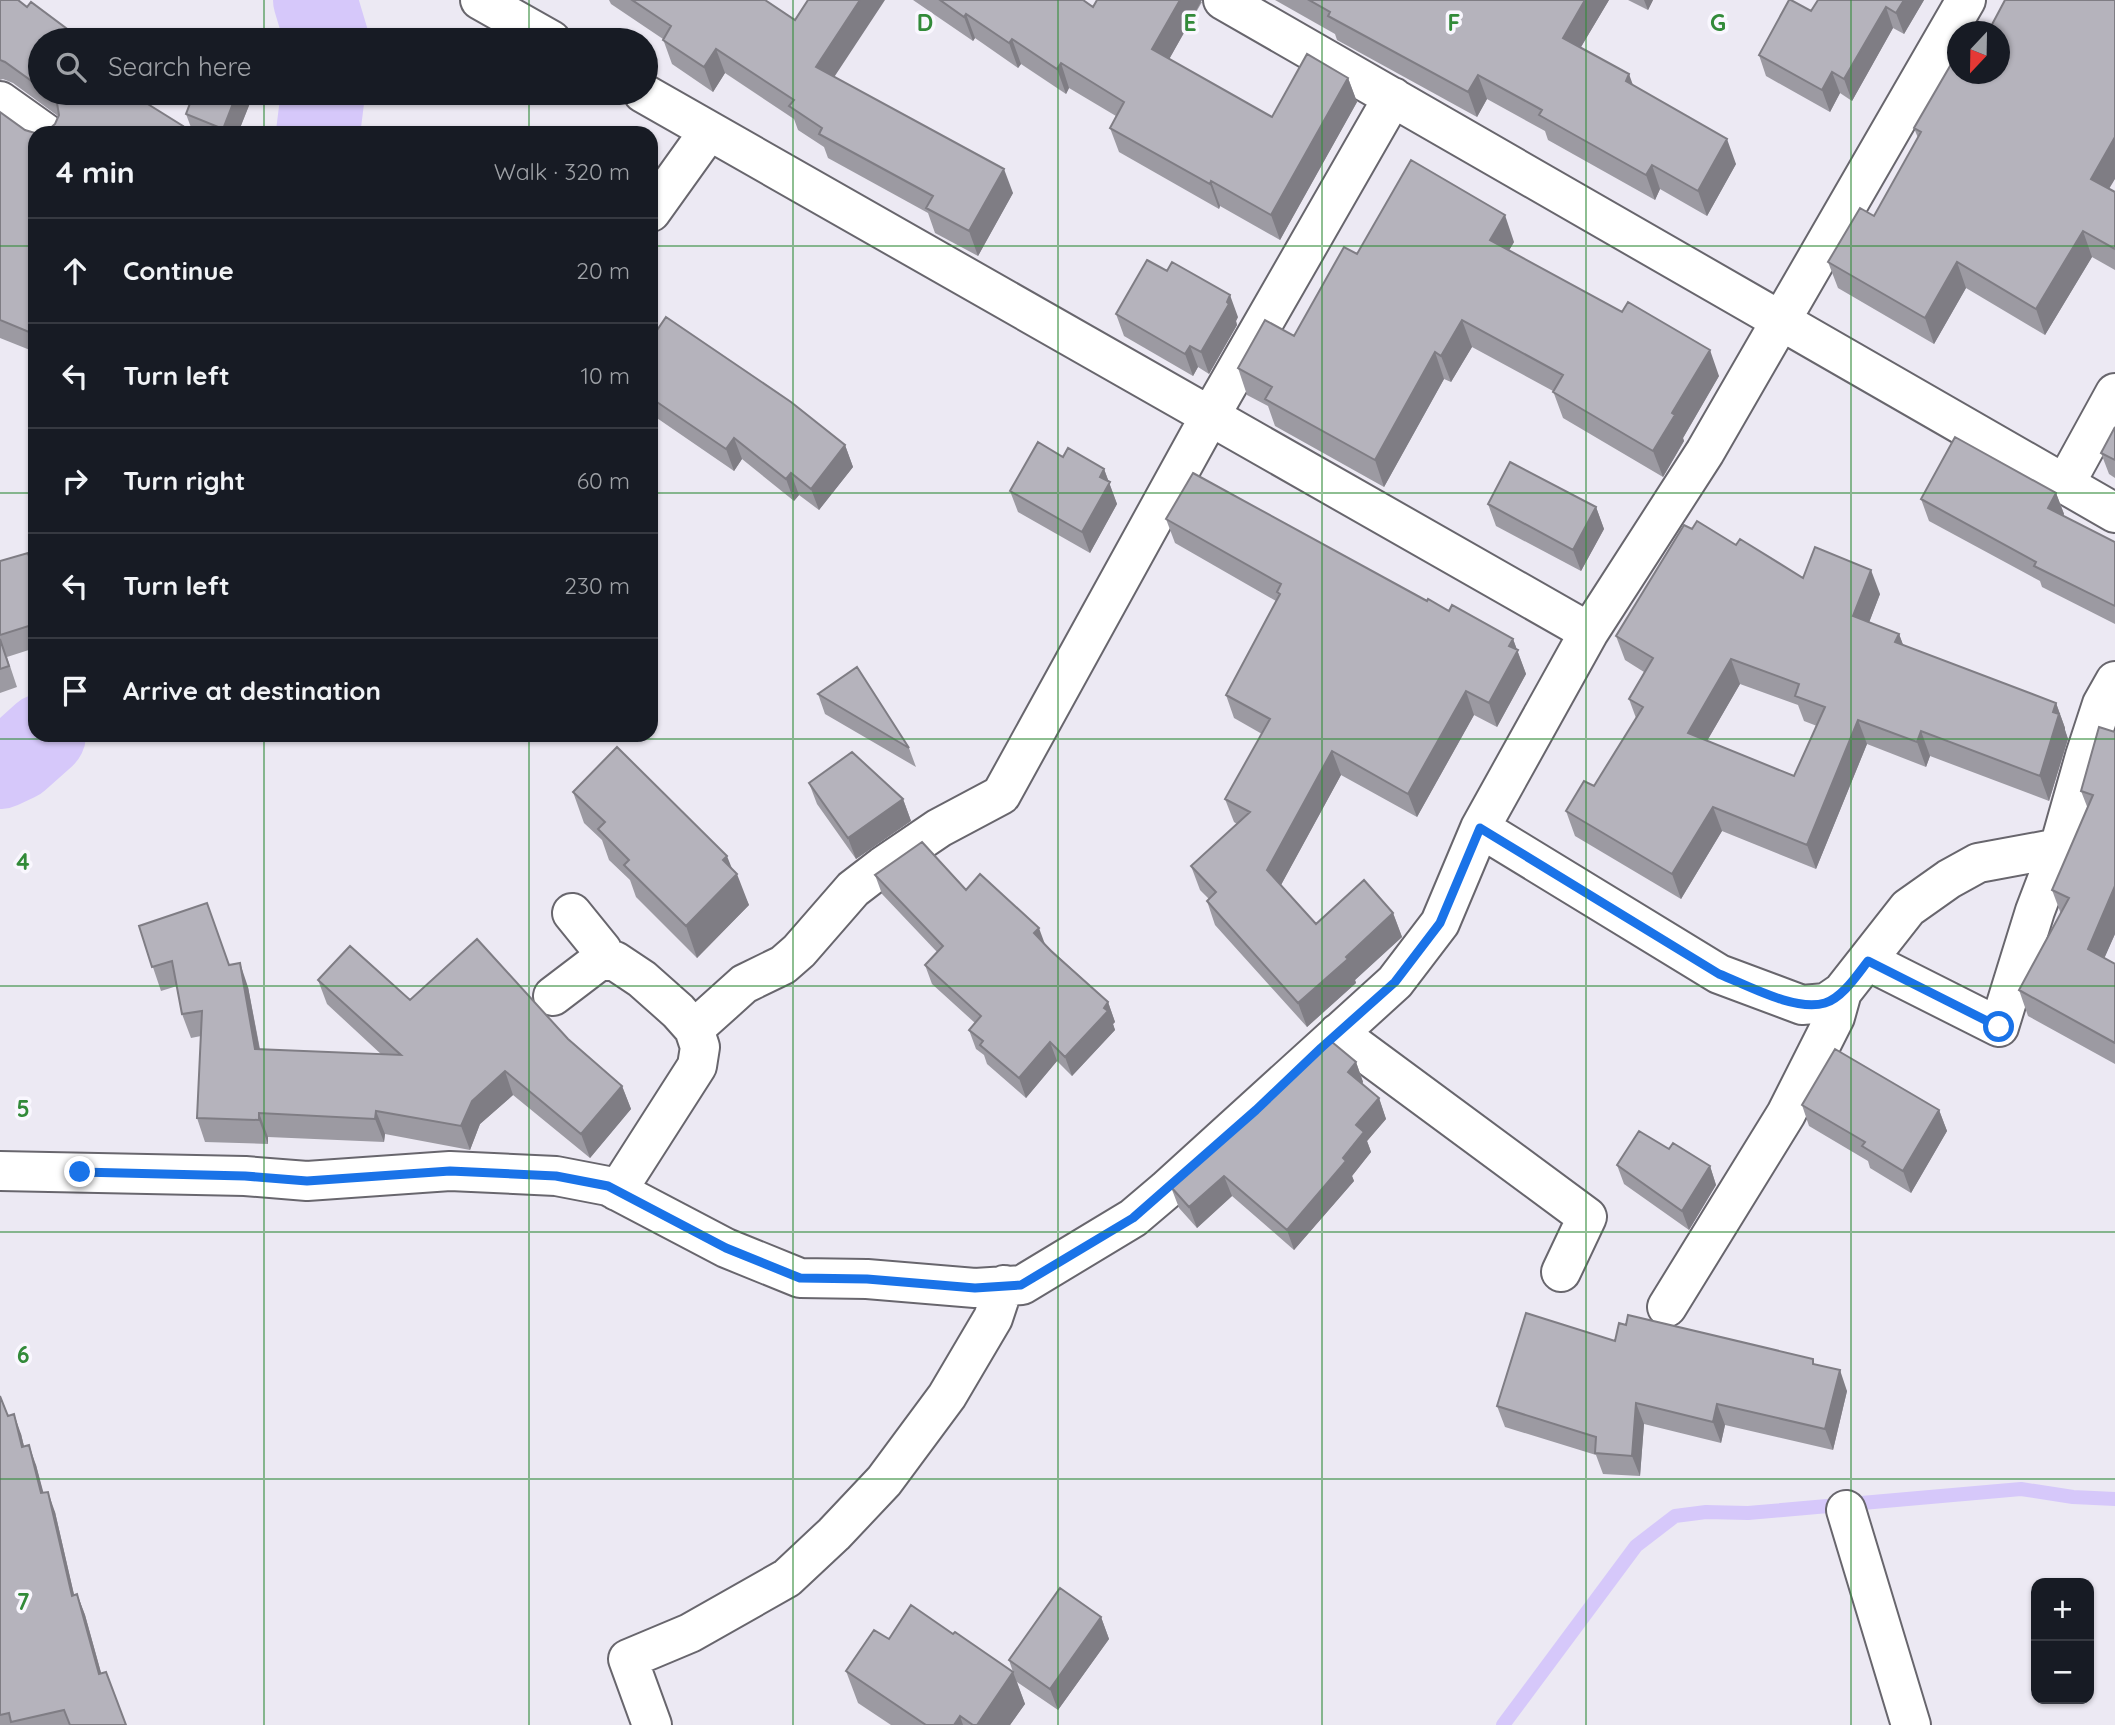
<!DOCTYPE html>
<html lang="en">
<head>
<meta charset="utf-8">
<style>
	:root { --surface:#171b24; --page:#242831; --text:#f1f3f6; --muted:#9ea1a6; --line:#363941 }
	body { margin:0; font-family:Quicksand,sans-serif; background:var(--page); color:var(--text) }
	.controls { position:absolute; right:21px; bottom:21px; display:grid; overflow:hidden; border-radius:14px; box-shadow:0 2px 5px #0004 }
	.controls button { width:63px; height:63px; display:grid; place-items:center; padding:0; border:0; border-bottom:2px solid var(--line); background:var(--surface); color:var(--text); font:35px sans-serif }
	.compass { position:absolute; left:1947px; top:21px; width:63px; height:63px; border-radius:50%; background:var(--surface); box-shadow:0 2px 5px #0004; rotate:202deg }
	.stop { position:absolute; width:21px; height:21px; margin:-16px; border:5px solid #1a73e8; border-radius:50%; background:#fff }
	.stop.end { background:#1a73e8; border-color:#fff; box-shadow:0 2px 7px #0008 }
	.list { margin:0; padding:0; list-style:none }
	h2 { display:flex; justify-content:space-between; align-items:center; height:91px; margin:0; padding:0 28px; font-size:30px }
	h2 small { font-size:23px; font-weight:400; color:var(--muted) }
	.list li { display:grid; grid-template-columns:46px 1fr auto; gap:21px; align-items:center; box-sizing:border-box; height:105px; padding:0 28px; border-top:2px solid var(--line) }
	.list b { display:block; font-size:26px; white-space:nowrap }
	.list em { font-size:23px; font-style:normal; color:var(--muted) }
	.icon { flex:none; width:38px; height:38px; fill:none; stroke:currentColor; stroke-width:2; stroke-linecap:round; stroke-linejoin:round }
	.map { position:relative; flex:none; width:2115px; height:1725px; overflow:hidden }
	.search { position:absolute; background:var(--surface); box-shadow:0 2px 5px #0004; left:28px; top:28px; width:630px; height:77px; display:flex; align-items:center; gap:18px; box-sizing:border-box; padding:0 24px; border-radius:38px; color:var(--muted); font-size:26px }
	.panel { position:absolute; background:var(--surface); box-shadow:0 2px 5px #0004; left:28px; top:126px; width:630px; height:616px; border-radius:21px }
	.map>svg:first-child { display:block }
</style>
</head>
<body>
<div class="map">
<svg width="2115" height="1725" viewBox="0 0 2115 1725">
	<rect width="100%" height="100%" fill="#ece9f3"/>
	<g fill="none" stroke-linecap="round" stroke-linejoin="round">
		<path stroke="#d6c8fa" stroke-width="14" d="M1503,1725L1636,1546L1675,1516L1706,1512L1748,1513L2021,1489L2073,1497L2115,1499"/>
		<path stroke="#d6c8fa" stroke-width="84" d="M315,0L327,40
			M318,133L323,93
			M0,767L17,759L44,735"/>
		<g stroke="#68666d" stroke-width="42">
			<path id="minor" d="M480,0L551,40
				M1223,0L2115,513
				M643,93L1589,632
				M0,101L45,133
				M651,212L709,131
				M2065,484L2115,393
				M1480,828L1719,974L1802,1005L1826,1003L1842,992L1908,908L1949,879L1978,863L2059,848
				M572,913L602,950L606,961
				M1868,961L1999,1027L2035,911L2059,848L2085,756L2102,704L2115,681
				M553,996L599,961H615L642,979L678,1011L694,1029L700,1047L697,1066L617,1191
				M694,1029L744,984L783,965L799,951L853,889L883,866L939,828L1001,795L1210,416L1393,97
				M1338,1033L1587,1217L1561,1272
				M0,1171L245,1176L307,1181L450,1171L556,1176L608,1186L726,1248L800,1278L867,1279L975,1288L1022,1285L1133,1218L1166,1190L1395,982L1440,923L1480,828L1589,632L1705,452L1966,0
				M1667,1307L1786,1114L1835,1017L1842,992
				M1846,1510L1911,1725
				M652,1725L628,1659L690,1633L787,1578L834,1534L884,1481L947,1396L993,1318L1004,1285"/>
		</g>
		<use href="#minor" stroke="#fff" stroke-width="38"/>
	</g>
	<path fill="#9c9aa2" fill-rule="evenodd" d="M0,0L40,40V93H130L183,126L185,133H39L47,131L55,124L58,116L13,83L3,79L0,80Z
		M609,0H765L795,20L834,77L1013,193L978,256L935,233L928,213L828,158L824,147L798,130L794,119L725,73L713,92L672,64L663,39L611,4Z
		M913,0H1083L1093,7L1202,2L1169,59L1272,117L1348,78L1357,102L1280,240L1220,206L1219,209L1119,152L1110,128L1116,116L1069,88L1066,94L1021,64L1018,68L975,38L973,41Z
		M1275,0H1609L1581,47L1633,86L1736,164L1707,216L1660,189L1655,200L1548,140L1545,131L1487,99L1477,117L1337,40L1335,34Z
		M1628,0H1653L1648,10Z
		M1818,0H1924L1904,34L1893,28L1852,101L1840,93L1830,112L1766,76L1759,55L1811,11Z
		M1999,74L2109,189L2115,192V270L2092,257L2045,335L1966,288L1934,344L1838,288L1828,262L1874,216L1918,138L1914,128Z
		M254,93L238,133H193L186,114Z
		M0,112L25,130L35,133V352L0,338Z
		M1514,242L1509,250L1719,376L1683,438L1684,441L1663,477L1563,418L1553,391L1472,347L1451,382L1444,379L1384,487L1275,426L1268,406L1247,395L1238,368L1294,336L1357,254Z
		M1116,314L1238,317L1236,321L1237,325L1209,374L1198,367L1193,376L1124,336Z
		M651,339L845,445L853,467L819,510L799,495L794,501L742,459L734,471L651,414Z
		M2115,427V478L2109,474L2101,453Z
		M1063,457L1104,469L1117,504L1090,553L1018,512L1010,491Z
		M2056,493L2064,514L2063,516L2115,542V624L2042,587L2040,581L1929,521L1921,499Z
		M1488,504L1596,507L1604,529L1581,571L1496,526Z
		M1166,519L1427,601L1449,611L1513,639L1526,674L1497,727L1474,715L1417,817L1341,775L1281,885L1316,924L1393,913L1402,937L1355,980L1356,983L1307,1027L1215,925L1207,901L1209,899L1200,890L1191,866L1237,824L1234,822L1225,799L1262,734L1234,718L1226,695L1276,601L1175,543Z
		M1692,529L1803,578L1880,594L1869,622L1899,634L1903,645L2056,703L2065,728V730L2068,739L2049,801L1930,756L1926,767L1867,744L1816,869L1722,831L1681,899L1575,836L1566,811L1594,786L1636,718L1629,699L1644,672L1625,660L1616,636ZM1740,684L1798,705L1804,721L1817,726L1794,776L1707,741Z
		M0,561L35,573V648L7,657L17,687L0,693Z
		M818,694L909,748L916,767L825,714Z
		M2115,732V934L2104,958L2115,964V1064L2028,1016L2019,990L2061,914L2052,890L2088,809L2081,791Z
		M809,783L903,799L911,821L856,859L817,804Z
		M573,792L732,869L749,905L697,958L636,897L630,880L609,860L602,840L584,823Z
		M875,875L966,890L1045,944L1108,1002L1115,1022L1113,1024L1115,1030L1072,1076L1057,1061L1026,1098L987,1064L984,1055L976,1049L969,1030L975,1023L932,984L925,965L937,952L882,894Z
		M139,926L229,965L248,987L260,1049L382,1055L327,1004L318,980L410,1000L568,1039L622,1086L631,1109L590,1158L513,1095L480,1124L470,1150L385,1134L384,1142L268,1137V1144L205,1142L197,1118L201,1036L191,1038L182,1014L177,986L161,991Z
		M1356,1062L1363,1082L1362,1084L1379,1098L1386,1119L1367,1141L1371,1152L1352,1176L1354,1181L1294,1250L1232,1196L1197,1228L1179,1208L1171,1187Z
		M1802,1105L1939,1110L1947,1131L1911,1193L1870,1168L1868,1161L1809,1126Z
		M1617,1165L1710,1166L1716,1185L1689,1230L1624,1184Z
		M1615,1341L1815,1364L1847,1391L1833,1450L1725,1425L1721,1443L1644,1424L1640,1476L1603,1474L1596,1455L1505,1427L1497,1406Z
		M0,1396L8,1416L21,1434L24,1446L36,1465L43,1493L55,1512L74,1595L77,1594L85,1615L101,1673L126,1725H0Z
		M1101,1617L1109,1639L1058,1710L1017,1682L1025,1704L1010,1725H891L858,1703L846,1671L889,1639L953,1634L1013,1672L1009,1660Z"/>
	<path fill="#7f7d84" d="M860,0H885L825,91L816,67Z
		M1180,0H1202L1161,74L1152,49Z
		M1585,0H1609L1572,62L1563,38Z
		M1644,0H1653L1648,10Z
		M1904,0H1924L1904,34L1896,13Z
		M1886,7L1893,28L1852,101L1844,79Z
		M966,14L975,38L973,41L964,17Z
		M1012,39L1021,64L1018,68L1009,43Z
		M716,49L725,73L713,92L704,67Z
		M1061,63L1069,88L1066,94L1057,69Z
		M1832,72L1840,93L1830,112L1822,90Z
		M1629,74L1638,99L1626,81Z
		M1478,75L1487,99L1477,117L1468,92Z
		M1348,78L1357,102L1280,240L1271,215Z
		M237,93H254L238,133H224L223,129Z
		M183,126L185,133H178Z
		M2115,137V179L2100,204L2091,179Z
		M1727,139L1736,164L1707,216L1698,191Z
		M1652,165L1660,189L1655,200L1646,175Z
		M1004,169L1013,193L978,256L969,231Z
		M1211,181L1220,206L1219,209L1210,184Z
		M1505,215L1514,242L1500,266L1490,240Z
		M2083,231L2092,257L2045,335L2036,309Z
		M1957,262L1966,288L1934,344L1925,318Z
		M1230,295L1238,317L1236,321L1237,325L1209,374L1201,352Z
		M1462,320L1472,347L1451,382L1441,356Z
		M35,323V349L29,332Z
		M1190,346L1198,367L1193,376L1185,354Z
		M1710,350L1719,376L1683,438L1684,441L1663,477L1653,451L1672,413Z
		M1435,352L1444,379L1384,487L1375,460Z
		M734,438L742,459L734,471L726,449Z
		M845,445L853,467L819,510L811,489Z
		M1104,469L1117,504L1090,553L1082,532L1100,477Z
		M791,473L799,495L794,501L786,479Z
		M2056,493L2064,514L2056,530L2048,508Z
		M1596,507L1604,529L1581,571L1573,550Z
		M1871,570L1880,594L1862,641L1853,616Z
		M1899,634L1908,658L1895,642Z
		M1513,639L1526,674L1497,727L1489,703Z
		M1731,659L1740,684L1697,758L1688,733Z
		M1466,691L1474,715L1417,817L1408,794Z
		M2056,703L2065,728V730L2068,739L2049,801L2040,776L2053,712Z
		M1858,720L1867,744L1816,869L1807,845Z
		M1921,731L1930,756L1926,767L1917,742Z
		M1332,751L1341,775L1276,894L1267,870Z
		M903,799L911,821L856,859L848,838Z
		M1713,807L1722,831L1681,899L1672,874Z
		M727,856L735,876L737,874L749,905L697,958L686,926L723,860Z
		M2115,886V934L2097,975L2088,949Z
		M1393,913L1402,937L1355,980L1356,983L1307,1027L1298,1003Z
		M1039,928L1046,947L1034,933Z
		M240,963L248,987L264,1073L255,1049Z
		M1108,1002L1115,1022L1113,1024L1115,1030L1072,1076L1065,1057Z
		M1050,1042L1057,1061L1026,1098L1019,1078Z
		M1356,1062L1363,1082L1355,1093L1348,1072Z
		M505,1071L513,1095L480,1124L470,1150L461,1126L472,1101Z
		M622,1086L631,1109L590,1158L581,1134Z
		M1379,1098L1386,1119L1367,1141L1371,1152L1352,1176L1354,1181L1294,1250L1287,1230L1343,1158L1356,1125Z
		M1939,1110L1947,1131L1911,1193L1903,1171Z
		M376,1111L385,1134L384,1142L375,1119Z
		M259,1113L268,1137V1144L259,1120Z
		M1710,1166L1716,1185L1689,1230L1682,1211Z
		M1224,1176L1232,1196L1197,1228L1189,1207Z
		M1840,1370L1847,1391L1833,1450L1825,1429Z
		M1636,1403L1644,1424L1640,1476L1632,1456Z
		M1717,1404L1725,1425L1721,1443L1713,1422Z
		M14,1414L21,1434L29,1467L22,1447Z
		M29,1445L36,1465L49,1513L41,1493Z
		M48,1492L55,1512L79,1616L72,1596Z
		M77,1594L85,1615L107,1694L99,1674Z
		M1101,1617L1109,1639L1058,1710L1050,1689Z
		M1013,1672L1025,1704L1010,1725H977Z
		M960,1716L963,1725H954Z"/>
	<path fill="#b5b3bc" stroke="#7f7d84" stroke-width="2" fill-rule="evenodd" d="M0,0H18L27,7L31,2L82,40H40V87L5,62L0,60Z
		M632,0H765L795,20L808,0H860L816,67L1004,169L969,231L926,208L933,196L819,134L822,128L789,106L794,100L716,49L704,67L663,40L671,26Z
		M940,0H1083L1093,7L1097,0H1180L1152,49L1272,117L1307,54L1348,78L1271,215L1211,181L1210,184L1110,128L1124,102L1061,63L1057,69L1012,39L1009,43L966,14L964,17Z
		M1309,0H1585L1563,38L1629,74L1626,81L1727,139L1698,191L1652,165L1646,175L1539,115L1542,110L1478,75L1468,92L1328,16L1330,12Z
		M1789,0H1791L1811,11L1818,0H1904L1896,13L1886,7L1844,79L1832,72L1822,90L1759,55Z
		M2005,0H2115V137L2091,179L2115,192V249L2083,231L2036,309L1957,262L1925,318L1828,262L1860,208L1874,216L1921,132L1914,128L1957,54V74H1999V32H1988Z
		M48,93H130L183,126L178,133H39L47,131L55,124L59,115L57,103Z
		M194,93H237L223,129L186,114Z
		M0,112L25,130L35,133V323L29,332L0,320Z
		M424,128L432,133H420Z
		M1411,160L1505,215L1490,240L1622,312L1628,302L1710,350L1672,413L1675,415L1653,451L1553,392L1563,375L1462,320L1441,356L1435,352L1375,460L1265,399L1272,387L1238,368L1265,320L1294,336L1344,247L1357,254Z
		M1147,260L1167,271L1172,262L1230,295L1227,302L1229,304L1201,352L1190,346L1185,354L1116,314Z
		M666,317L791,402L845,445L811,489L791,473L786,479L734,438L726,449L651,398V339Z
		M2115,427V460L2101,453Z
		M1955,437L2056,493L2048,508L2115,542V606L2034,566L2036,562L1921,499Z
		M1038,442L1063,457L1068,448L1104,469L1100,477L1110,482L1082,532L1010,491Z
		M1510,462L1596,507L1573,550L1488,504Z
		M1193,473L1427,601L1428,599L1449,611L1452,605L1513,639L1509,646L1518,650L1489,703L1466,691L1408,794L1332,751L1267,870L1316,924L1364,880L1393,913L1346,957L1348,959L1298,1003L1207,901L1216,892L1191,866L1250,812L1225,799L1270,719L1226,695L1280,594L1277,592L1281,584L1166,519Z
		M1697,521L1736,545L1740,539L1803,578L1815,547L1871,570L1853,616L1899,634L1895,642L2056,703L2053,712L2059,714L2040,776L1921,731L1917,742L1858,720L1807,845L1713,807L1672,874L1566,811L1584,781L1594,786L1643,707L1629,699L1653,658L1616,636L1684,525L1692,529ZM1731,659L1799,684L1795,696L1825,707L1794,776L1688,733Z
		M28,553L35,577V607L31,608L35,624L0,635V561Z
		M0,639L9,666L0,669Z
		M857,667L909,748L818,694Z
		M2099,727L2115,732V886L2088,949L2115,964V1043L2019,990L2069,898L2052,890L2093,795L2081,791Z
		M617,747L727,856L723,860L737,874L686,926L624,865L629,860L598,829L605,822L573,792Z
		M852,752L903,799L848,838L809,783Z
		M922,842L966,890L980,874L1039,928L1034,933L1051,951L1108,1002L1104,1008L1108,1011L1065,1057L1050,1042L1019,1078L980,1045L983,1041L969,1030L981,1016L925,965L943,946L875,875Z
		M207,903L229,965L240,963L255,1049L401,1055L318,980L350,946L410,1000L477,939L568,1039L622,1086L581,1134L505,1071L472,1101L461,1126L376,1111L375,1119L259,1113V1120L197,1118L202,1011L182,1014L172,961L152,967L139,926Z
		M1332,1042L1356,1062L1348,1072L1379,1098L1356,1125L1364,1132L1343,1158L1346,1161L1287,1230L1224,1176L1189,1207L1171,1187Z
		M1835,1049L1939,1110L1903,1171L1862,1146L1865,1142L1802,1105Z
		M1639,1131L1669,1149L1673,1143L1710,1166L1682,1211L1617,1165Z
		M1526,1313L1615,1341L1619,1323L1626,1325L1628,1315L1813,1359V1364L1840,1370L1825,1429L1717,1404L1713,1422L1636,1403L1632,1456L1595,1453L1596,1437L1497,1406Z
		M0,1396L8,1416L14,1414L22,1447L29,1445L41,1493L48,1492L72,1596L77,1594L99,1674L106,1672L126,1725H70L64,1710L11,1722L9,1713L0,1715Z
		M1060,1588L1101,1617L1050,1689L1009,1660Z
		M911,1605L953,1634L955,1632L1013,1672L977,1725H973L960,1716L954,1725H926L846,1671L874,1630L889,1639Z"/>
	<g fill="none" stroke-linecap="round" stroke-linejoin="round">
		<path stroke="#1a73e8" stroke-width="9" d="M80,1172L245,1176L307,1181L450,1171L556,1176L608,1186L726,1248L800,1278L867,1279L975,1288L1021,1285L1133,1218L1256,1110L1321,1048L1395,982L1440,923L1480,828L1719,974C1747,985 1795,1012 1825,1003C1842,998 1857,975 1868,961L1999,1027"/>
	</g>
	<path fill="none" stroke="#328a39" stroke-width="2" stroke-opacity="0.55" d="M264,0V40M529,0V40M793,0V1725M1058,0V1725M1322,0V1725M1586,0V1725M1851,0V1725M264,93V133M529,93V133M0,246H35M651,246H2115M0,493H35M651,493H2115M264,735V1725M529,735V1725M0,739H2115M0,986H2115M0,1232H2115M0,1479H2115"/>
	<g font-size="23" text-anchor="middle" font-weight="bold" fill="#328a39" stroke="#f9f7fe" stroke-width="7" stroke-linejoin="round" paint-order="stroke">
		<text x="925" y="31">D</text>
		<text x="1190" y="31">E</text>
		<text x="1454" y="31">F</text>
		<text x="1718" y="31">G</text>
		<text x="23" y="870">4</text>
		<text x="23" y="1117">5</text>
		<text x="23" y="1363">6</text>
		<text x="23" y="1610">7</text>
	</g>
</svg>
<div class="controls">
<button>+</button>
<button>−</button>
</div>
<svg class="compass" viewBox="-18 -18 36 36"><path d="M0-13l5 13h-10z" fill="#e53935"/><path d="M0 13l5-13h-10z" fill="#9ea1a6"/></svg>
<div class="stop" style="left:1999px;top:1027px"></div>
<div class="stop end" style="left:80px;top:1172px"></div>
<div class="search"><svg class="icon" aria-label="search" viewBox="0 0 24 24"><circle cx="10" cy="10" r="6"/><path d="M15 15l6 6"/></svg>Search here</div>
<section class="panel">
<h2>4 min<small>Walk · 320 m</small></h2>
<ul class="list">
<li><svg class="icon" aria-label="ahead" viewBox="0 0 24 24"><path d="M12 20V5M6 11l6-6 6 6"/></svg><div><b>Continue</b></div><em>20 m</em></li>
<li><svg class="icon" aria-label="left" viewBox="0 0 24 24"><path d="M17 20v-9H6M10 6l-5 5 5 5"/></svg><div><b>Turn left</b></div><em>10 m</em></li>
<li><svg class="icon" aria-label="right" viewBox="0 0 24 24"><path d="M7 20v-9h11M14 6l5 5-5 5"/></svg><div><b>Turn right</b></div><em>60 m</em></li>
<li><svg class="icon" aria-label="left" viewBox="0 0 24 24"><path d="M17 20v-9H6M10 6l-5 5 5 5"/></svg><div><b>Turn left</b></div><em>230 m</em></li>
<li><svg class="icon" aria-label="arrive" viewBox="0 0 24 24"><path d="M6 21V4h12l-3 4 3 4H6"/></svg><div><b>Arrive at destination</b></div></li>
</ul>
</section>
</div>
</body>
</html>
